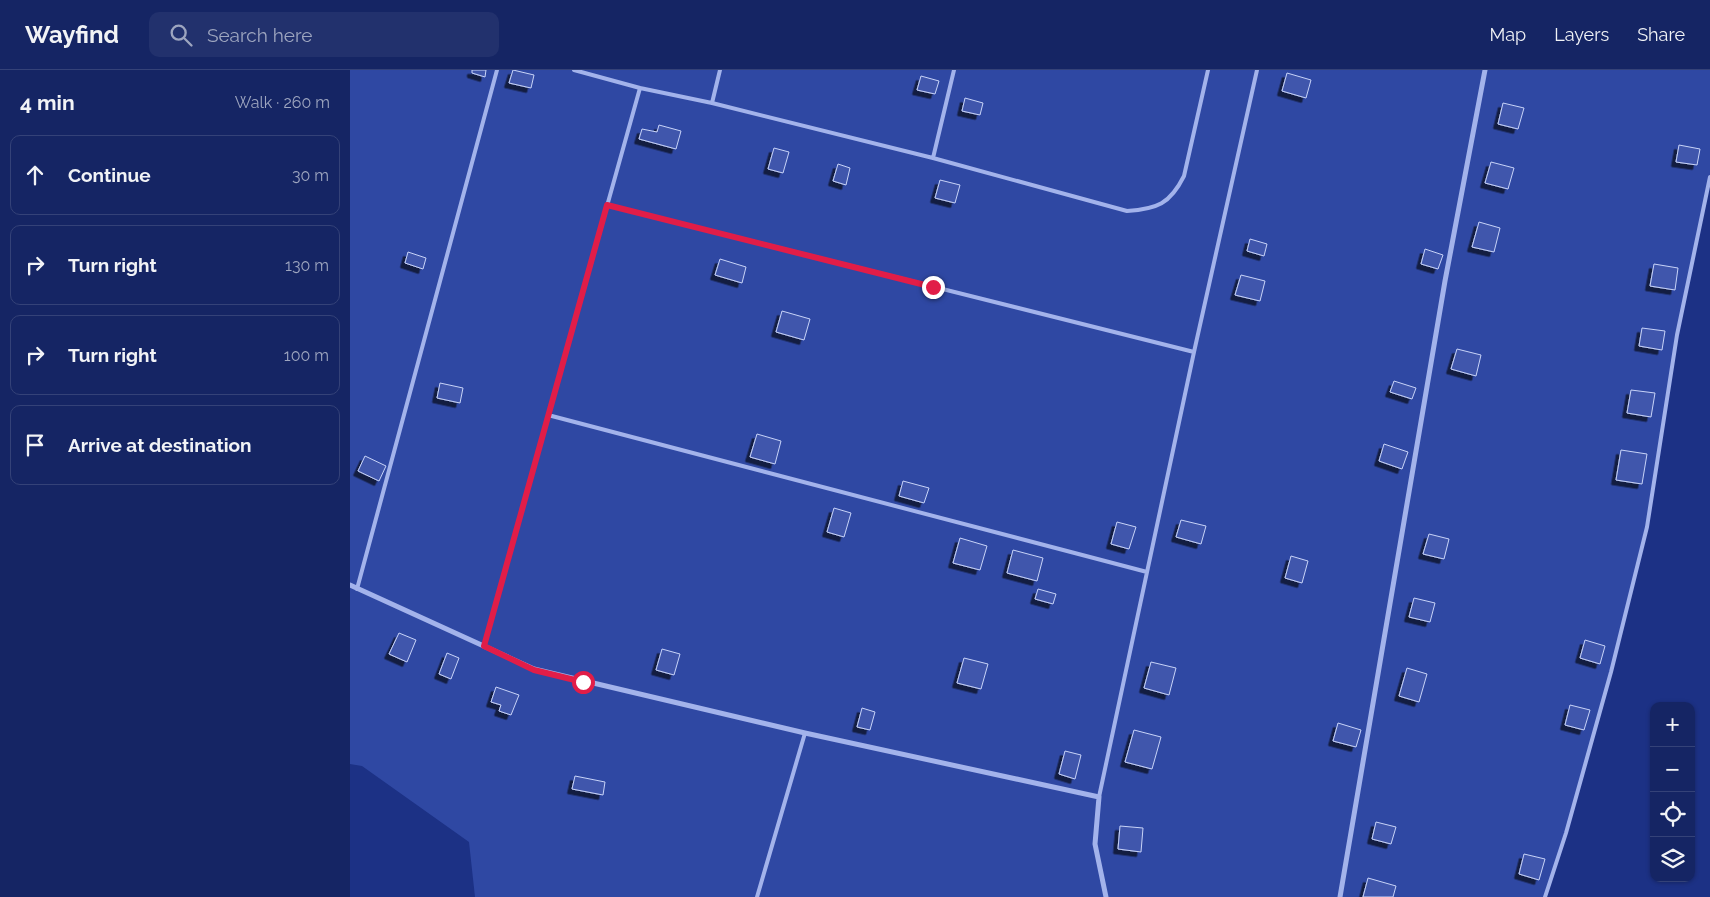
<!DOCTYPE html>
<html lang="en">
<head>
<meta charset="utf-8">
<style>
	:root { --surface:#152564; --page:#22316d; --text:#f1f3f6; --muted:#9da5bf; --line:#344278 }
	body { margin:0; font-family:Raleway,sans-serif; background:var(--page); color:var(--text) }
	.controls { position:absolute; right:15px; bottom:15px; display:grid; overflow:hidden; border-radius:10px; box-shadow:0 1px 4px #0004 }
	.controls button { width:45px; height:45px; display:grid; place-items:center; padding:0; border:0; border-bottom:1px solid var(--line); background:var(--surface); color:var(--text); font:25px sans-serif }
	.stop { position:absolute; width:15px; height:15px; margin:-11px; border:4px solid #e11d48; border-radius:50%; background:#fff }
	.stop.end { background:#e11d48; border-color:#fff; box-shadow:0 1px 5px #0008 }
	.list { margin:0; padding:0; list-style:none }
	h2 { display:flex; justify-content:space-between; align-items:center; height:65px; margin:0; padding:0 20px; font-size:21px }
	h2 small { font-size:16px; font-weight:400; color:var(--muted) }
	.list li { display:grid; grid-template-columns:32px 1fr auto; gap:15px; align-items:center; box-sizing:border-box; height:80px; margin:0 10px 10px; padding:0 10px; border:1px solid var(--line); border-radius:10px }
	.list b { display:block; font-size:19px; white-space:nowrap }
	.list em { font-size:16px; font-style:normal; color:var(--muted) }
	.icon { flex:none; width:28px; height:28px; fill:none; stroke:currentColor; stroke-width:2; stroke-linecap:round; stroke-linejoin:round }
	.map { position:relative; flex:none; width:1360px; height:827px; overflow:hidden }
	header { display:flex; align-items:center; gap:30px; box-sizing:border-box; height:70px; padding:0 25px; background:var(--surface); border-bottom:1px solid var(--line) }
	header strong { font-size:24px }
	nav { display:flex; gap:28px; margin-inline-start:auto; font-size:18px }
	.search { width:350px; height:45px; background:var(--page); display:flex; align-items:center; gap:12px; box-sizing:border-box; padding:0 18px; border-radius:10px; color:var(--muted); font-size:19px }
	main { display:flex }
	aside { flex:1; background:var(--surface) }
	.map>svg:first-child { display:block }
</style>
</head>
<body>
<header>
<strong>Wayfind</strong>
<div class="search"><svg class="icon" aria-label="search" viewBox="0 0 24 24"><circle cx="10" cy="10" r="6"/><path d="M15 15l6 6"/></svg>Search here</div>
<nav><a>Map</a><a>Layers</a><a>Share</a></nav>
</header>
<main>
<aside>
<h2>4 min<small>Walk · 260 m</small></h2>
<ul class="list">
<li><svg class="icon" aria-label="ahead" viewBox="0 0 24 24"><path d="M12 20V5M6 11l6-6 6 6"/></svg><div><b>Continue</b></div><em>30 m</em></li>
<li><svg class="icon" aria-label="right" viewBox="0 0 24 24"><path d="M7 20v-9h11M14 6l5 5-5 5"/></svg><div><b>Turn right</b></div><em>130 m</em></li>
<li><svg class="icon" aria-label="right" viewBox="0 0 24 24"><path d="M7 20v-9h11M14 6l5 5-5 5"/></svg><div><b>Turn right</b></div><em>100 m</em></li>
<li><svg class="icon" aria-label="arrive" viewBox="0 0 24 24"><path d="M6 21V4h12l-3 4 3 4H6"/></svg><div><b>Arrive at destination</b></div></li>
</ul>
</aside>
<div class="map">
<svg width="1360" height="827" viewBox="0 0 1360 827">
	<defs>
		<filter id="shadow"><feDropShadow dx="-4.5" dy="4.5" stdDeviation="0" flood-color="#0009"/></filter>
	</defs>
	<rect width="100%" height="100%" fill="#1c3185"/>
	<path fill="#2f48a3" d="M0,0H1360V107L1327,265L1297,457L1261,602L1216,763L1195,827H125L119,772L12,696L0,694Z"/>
	<path fill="#4057ac" stroke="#c8d3f8" filter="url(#shadow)" d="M122,0H136L135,7L122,3Z
		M163,0L184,5L181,18L159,13Z
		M937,3L961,10L956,28L932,21Z
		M571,6L589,11L585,24L567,20Z
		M615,28L633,33L630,45L612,41Z
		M1153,33L1174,38L1168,59L1148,54Z
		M309,55L331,61L326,79L289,69L292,59L307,62Z
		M1329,75L1350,79L1347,95L1326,92Z
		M424,78L439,82L433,103L418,99Z
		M1141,92L1164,98L1158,119L1135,113Z
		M488,94L500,98L496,115L483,111Z
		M590,110L610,115L605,133L585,128Z
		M1129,152L1150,158L1144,182L1122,177Z
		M900,169L917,174L914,186L897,181Z
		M1075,179L1093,185L1088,199L1071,194Z
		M58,182L76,188L73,199L55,193Z
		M370,189L396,197L392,213L365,205Z
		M1304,194L1328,198L1325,220L1300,216Z
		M891,205L915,211L910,231L885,225Z
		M432,241L460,249L454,270L426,262Z
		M1292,258L1315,261L1312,280L1289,276Z
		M1107,279L1131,285L1126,306L1101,299Z
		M1044,311L1066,318L1062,329L1040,322Z
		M90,313L113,318L110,333L87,328Z
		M1281,320L1305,323L1301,347L1277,343Z
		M407,364L431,371L425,394L400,387Z
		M1034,374L1058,382L1052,399L1029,391Z
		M1271,380L1297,384L1292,414L1266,410Z
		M15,386L36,396L29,411L8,401Z
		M553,411L579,418L574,433L549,426Z
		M484,438L501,443L494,467L477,462Z
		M831,450L856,456L851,474L826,467Z
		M767,452L786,457L779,479L761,474Z
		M1079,464L1099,469L1094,489L1073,484Z
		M610,468L637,476L630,500L603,493Z
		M663,480L693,488L687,511L657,503Z
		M941,486L958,491L952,513L935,508Z
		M688,519L706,524L703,534L685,529Z
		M1064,528L1085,533L1080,552L1059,547Z
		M49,563L66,570L57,592L39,584Z
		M1235,570L1255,576L1250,594L1230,588Z
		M312,579L330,584L324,605L306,600Z
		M97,583L109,588L101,609L89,604Z
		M614,588L638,594L631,619L607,613Z
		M801,592L826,598L819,625L794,618Z
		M1057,598L1077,604L1069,632L1049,626Z
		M146,617L169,625L161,645L149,641L151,635L141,632Z
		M1220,635L1240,640L1234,660L1215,655Z
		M512,638L525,642L520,660L507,657Z
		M988,653L1011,660L1006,677L983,671Z
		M784,660L811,667L802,699L775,692Z
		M715,681L731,685L725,709L709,704Z
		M225,706L255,712L253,725L222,719Z
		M1026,752L1046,757L1041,774L1022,769Z
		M770,756L793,758L791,782L768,779Z
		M1174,784L1195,789L1189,810L1169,804Z
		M1018,808L1046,816L1043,827H1013Z"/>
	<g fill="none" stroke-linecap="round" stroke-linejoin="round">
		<path stroke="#a3b3eb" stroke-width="4" d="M224,0L290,18L362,33L583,88L777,141C807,139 820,134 834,106L858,0
			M362,33L370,0
			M583,88L604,0
			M257,135L844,282
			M198,345L797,502
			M7,519L147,0
			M134,576L290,18
			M749,727L844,282L907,0
			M407,827L455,663
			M1195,827L1216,763L1261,602L1297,457L1327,265L1360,107"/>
		<path stroke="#a3b3eb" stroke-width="5" d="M0,515L184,599L455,663L749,727L745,774L756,827
			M990,827L1095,211L1135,0"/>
	</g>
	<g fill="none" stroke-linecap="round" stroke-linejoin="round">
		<path stroke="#e11d48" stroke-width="6" d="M233,612L184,600L134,576L257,135L583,217"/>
	</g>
</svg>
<div class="controls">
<button>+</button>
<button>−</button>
<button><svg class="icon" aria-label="locate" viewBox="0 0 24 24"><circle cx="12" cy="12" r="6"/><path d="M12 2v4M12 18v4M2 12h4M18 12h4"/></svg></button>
<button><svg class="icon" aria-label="layers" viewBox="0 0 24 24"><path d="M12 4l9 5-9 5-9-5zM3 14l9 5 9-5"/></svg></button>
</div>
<div class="stop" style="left:233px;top:612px"></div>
<div class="stop end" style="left:583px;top:217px"></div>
</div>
</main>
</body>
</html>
